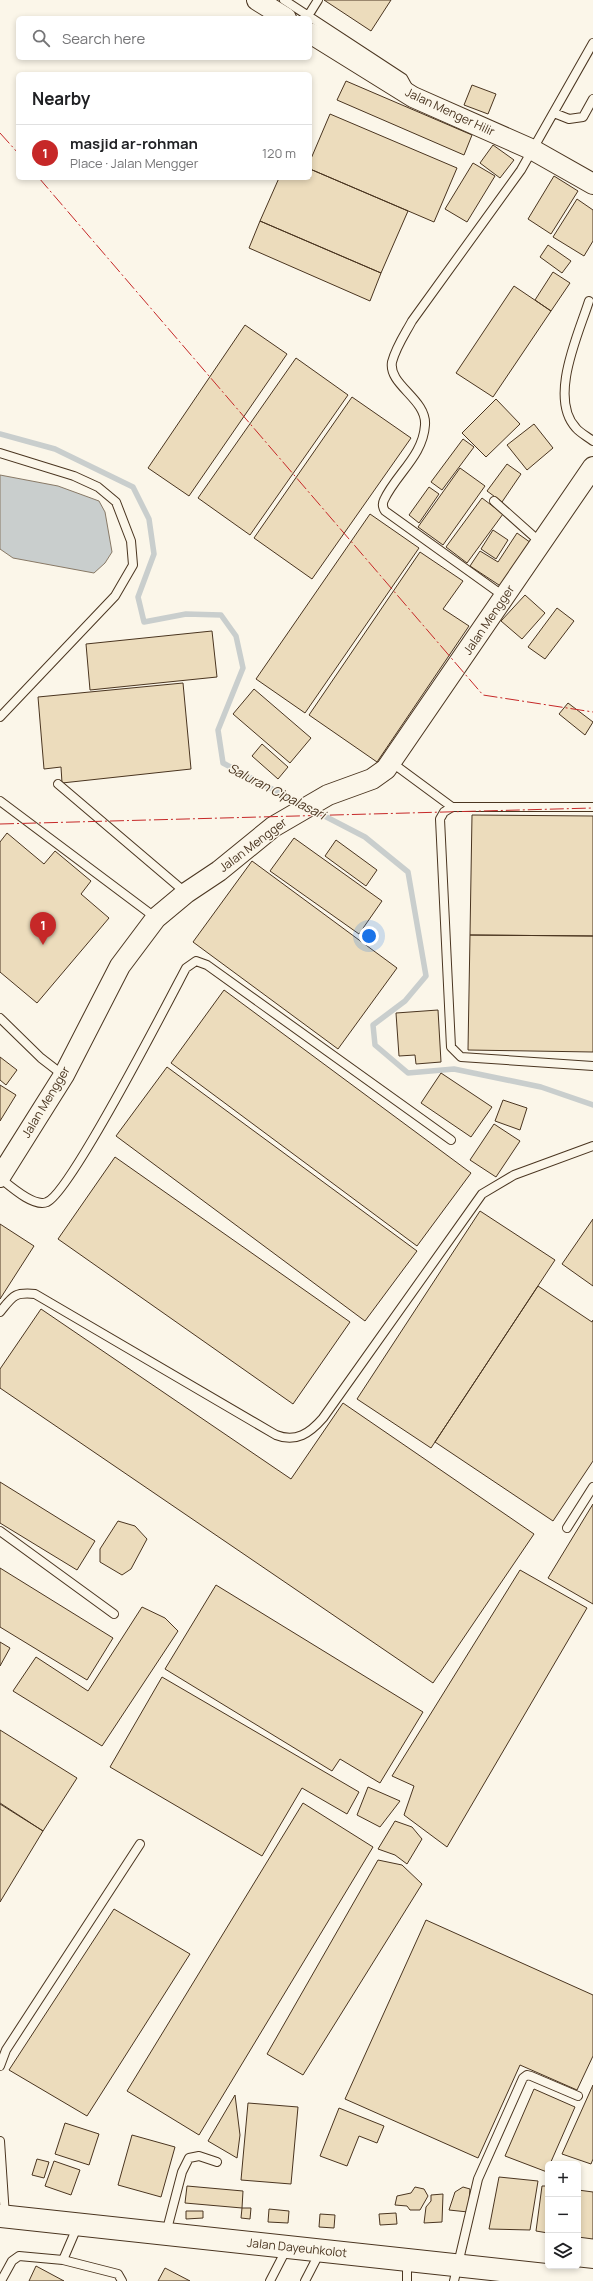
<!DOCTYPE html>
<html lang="en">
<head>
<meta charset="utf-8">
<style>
	:root { --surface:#fff; --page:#f6f6f6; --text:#202124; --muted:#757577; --line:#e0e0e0; --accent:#c62828 }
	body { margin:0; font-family:Manrope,sans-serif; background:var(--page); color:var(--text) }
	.controls { position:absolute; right:12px; bottom:12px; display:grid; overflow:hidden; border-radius:6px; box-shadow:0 2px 6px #0003 }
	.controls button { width:36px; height:36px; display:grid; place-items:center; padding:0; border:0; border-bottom:1px solid var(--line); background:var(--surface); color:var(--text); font:20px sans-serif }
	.you { position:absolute; left:369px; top:936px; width:14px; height:14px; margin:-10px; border:3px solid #fff; border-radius:50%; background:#1a73e8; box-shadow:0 0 0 6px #1a73e833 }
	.badge { display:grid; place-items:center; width:26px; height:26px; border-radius:50%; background:var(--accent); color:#fff; font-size:13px; font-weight:700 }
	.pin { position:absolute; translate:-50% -33px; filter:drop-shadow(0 1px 2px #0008) }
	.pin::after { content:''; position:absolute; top:21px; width:14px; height:12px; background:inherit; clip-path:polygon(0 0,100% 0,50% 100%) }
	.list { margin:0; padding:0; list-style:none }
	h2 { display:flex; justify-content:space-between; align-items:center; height:52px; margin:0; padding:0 16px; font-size:17px }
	h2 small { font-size:13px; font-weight:400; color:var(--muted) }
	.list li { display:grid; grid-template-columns:26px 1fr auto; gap:12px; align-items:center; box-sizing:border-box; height:56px; padding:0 16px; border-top:1px solid var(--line) }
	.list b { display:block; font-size:15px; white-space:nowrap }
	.list p { margin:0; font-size:13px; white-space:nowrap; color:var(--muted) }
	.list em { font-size:13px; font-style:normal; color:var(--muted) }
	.icon { flex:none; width:22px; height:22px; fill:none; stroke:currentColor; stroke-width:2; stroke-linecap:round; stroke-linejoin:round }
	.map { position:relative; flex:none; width:593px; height:2281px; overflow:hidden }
	.search { position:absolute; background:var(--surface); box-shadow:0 2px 6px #0003; left:16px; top:16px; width:296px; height:44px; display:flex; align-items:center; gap:10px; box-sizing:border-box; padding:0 14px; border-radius:6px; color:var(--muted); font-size:15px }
	.panel { position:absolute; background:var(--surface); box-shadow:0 2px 6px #0003; left:16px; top:72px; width:296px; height:108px; border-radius:6px }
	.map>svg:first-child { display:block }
</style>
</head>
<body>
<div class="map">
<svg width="593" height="2281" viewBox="0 0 593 2281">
	<rect width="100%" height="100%" fill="#fbf6e9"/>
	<path fill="#c9cecd" stroke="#887966" d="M0,475L58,486L99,501L105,512L112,552L105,563L94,573L13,558L0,549Z"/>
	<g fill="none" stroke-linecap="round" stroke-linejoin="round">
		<path stroke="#c9cecd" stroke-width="5.5" d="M0,434L55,449L133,487L149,519L154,554L138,597L144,622L186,614L221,615L236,636L243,668L218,730L223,763L302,805
			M311,809L365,837L408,872L426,976L405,1001L373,1025L375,1045L408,1073L454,1069L541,1087L593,1105"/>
	</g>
	<path fill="#ecdcbc" stroke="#4a3520" d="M324,0H391L371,31Z
		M346,81L472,135L464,155L337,100Z
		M472,85L496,94L488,114L464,105Z
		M330,114L457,168L434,222L310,169V161Z
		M493,145L514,160L500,178L480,163Z
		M473,163L495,176L467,222L445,209Z
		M310,169L408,211L381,273L260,221L279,178H310Z
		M554,176L578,191L551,234L528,219Z
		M577,199L593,210V241L584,256L553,237Z
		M260,221L381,273L370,301L249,248Z
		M548,245L571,261L562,273L540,257Z
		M553,272L570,283L551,311L535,300Z
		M514,286L551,311L493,397L456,373Z
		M245,325L287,354L189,496L148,468Z
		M296,358L348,395L250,535L198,498Z
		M352,397L411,438L312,579L254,538Z
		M496,399L520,424L486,457L462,433Z
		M534,424L553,448L527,470L507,445Z
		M463,439L474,447L442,490L431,482Z
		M507,464L521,474L502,502L487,491Z
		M460,468L485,486L443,545L418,527Z
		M429,487L439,494L419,523L409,515Z
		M482,498L503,514L467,563L446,547Z
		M370,514L419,548L305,713L256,679Z
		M493,530L508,540L496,559L481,549Z
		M517,533L534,545L505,589L470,566L480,551L498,562Z
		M420,552L463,581L443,609L469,626L377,762L309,715Z
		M525,595L545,613L522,639L501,621Z
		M557,608L574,621L545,659L528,647Z
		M212,631L217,677L90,690L86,644Z
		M183,683L191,769L62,783L61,767L44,769L38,697Z
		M254,689L311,738L290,763L233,714Z
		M568,703L593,722L585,735L559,714Z
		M262,744L288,767L278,779L252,756Z
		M472,815L593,816V936L470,935Z
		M7,833L44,864L55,851L91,881L81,894L109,918L37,1003L0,972V842Z
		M294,838L382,901L359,934L270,871Z
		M336,840L377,870L366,886L325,856Z
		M252,861L397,968L338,1049L193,942Z
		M470,935L593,936V1052L468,1050Z
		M224,990L471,1173L417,1246L171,1063Z
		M438,1010L441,1062L416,1064L415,1055L399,1056L396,1013Z
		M0,1057L17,1070L6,1085L0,1080Z
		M167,1067L417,1251L365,1321L116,1136Z
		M441,1073L492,1107L471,1137L421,1103Z
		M0,1085L16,1095L0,1121Z
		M503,1100L527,1108L520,1130L495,1121Z
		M494,1124L520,1141L496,1177L470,1160Z
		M115,1157L350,1322L293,1404L58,1239Z
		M480,1211L555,1260L431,1448L357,1399Z
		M593,1219V1286L562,1264Z
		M0,1224L34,1246L0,1299Z
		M538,1286L592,1322L593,1320V1461L553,1521L435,1442Z
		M41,1309L291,1479L343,1403L534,1534L433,1683L0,1388V1369Z
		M0,1482L95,1541L77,1570L0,1523Z
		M593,1504V1604L548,1578Z
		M118,1521L135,1526L147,1539L131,1569L122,1575L100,1562V1549Z
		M0,1568L113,1638L87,1680L0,1627Z
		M520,1570L587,1608L447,1847L404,1815L414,1786L392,1776Z
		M216,1585L423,1712L380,1783L340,1759L332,1771L165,1669Z
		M142,1607L165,1618L178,1631L102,1746L13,1691L36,1657L88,1691Z
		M0,1642L10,1648L0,1666Z
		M162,1677L359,1792L347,1814L302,1788L262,1856L110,1767Z
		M0,1730L77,1778L43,1831L0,1803Z
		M368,1787L400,1801L380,1827L357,1815Z
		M303,1803L373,1847L199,2135L127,2091Z
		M0,1804L43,1831L0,1902Z
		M395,1821L412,1827L422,1839L407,1864L395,1855L378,1849Z
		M378,1860L402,1865L422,1884L303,2075L267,2054Z
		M114,1909L190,1954L87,2116L9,2070Z
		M426,1920L593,1995V2056L577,2090L520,2065L478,2158L345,2099Z
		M593,2085V2159L591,2164L562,2154Z
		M534,2089L575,2107L550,2164H548L547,2172L505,2156Z
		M235,2095L240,2135L237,2158L208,2141Z
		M248,2103L298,2107L291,2184L241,2180Z
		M339,2108L384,2126L377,2143L359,2136L347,2166L320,2156Z
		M65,2123L99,2134L89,2165L55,2154Z
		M132,2135L175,2147L161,2197L118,2185Z
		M37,2159L49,2162L44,2178L32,2175Z
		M54,2161L80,2170L71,2195L45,2186Z
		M499,2177L538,2181L530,2230L489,2229Z
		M187,2186L243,2191L242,2208L185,2203Z
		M542,2186H548V2233L536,2231Z
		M415,2187L424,2189L428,2196L420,2210H410L407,2206L395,2205L397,2196L411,2193Z
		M463,2187L470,2189L468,2212L449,2210L455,2192Z
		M578,2190L593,2192V2239L578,2237Z
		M443,2194L442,2222L424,2223L426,2207L431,2201V2195Z
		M242,2208H251L250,2219L241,2218Z
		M269,2209L289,2211L288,2223L268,2222Z
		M186,2211H203V2218L186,2219Z
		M396,2213L397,2224L380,2225L379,2214Z
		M320,2214L335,2215L334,2228L319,2227Z
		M36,2266L64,2281H29Z
		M165,2268L190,2281H158Z"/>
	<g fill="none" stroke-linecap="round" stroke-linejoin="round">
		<g stroke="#4a3520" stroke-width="10">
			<path id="service" d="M284,0L403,78L408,87
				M308,16L318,0
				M554,113L569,119L583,117L593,99
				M589,301C579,333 548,398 576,428C580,433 588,437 593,441
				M0,453L74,476L98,487L116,502L131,541L133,565L115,596L0,717
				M494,501L540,542
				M505,597L385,511C383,508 382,504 384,500C396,474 423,456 425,425C427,399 388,385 392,362C396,347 405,334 412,321L521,170L593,43
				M391,762L452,807H593
				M58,784L185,892
				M0,801L156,918
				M452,807L444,812L440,819L451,1047L461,1057L593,1066
				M0,1018L41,1058L63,1075
				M0,1178C10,1186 34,1208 47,1202C70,1193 168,1002 186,968L196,961L207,965L451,1140
				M0,1312C13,1296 14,1292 35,1294L276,1435C296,1443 310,1433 323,1418L482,1194L514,1175L593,1146
				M567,1528L593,1487
				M0,1531L114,1614
				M0,2066L6,2050L140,1844
				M0,2141L5,2216
				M78,2225L63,2260L118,2274L122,2281
				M166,2233L182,2172L189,2158L199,2156L217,2162
				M1,2281L12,2261L19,2256L63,2260
				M270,2281L287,2248
				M305,2281L320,2252
				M407,2281V2261
				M454,2281L478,2179L523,2078L527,2075L531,2076L578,2096"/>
		</g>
		<g stroke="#4a3520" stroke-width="22">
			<path id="tertiary" d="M257,0L286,18
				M310,33L413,97L533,150L593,184
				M0,1177L64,1075L120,966L156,918L186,893L219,871L273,827L328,795L372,779L386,769L593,467"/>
		</g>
		<g stroke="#4a3520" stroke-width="24">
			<path id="primary" d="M0,2216L593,2280"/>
		</g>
		<use href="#service" stroke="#fbf6e9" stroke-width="8"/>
		<use href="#tertiary" stroke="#fbf6e9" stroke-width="20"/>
		<use href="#primary" stroke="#fbf6e9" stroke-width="22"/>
		<path stroke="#c62828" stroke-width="1" stroke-dasharray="14 3 2 3" stroke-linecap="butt" d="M0,133L18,153
			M39,178L483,695L593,712
			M0,824L593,808"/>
	</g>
	<g text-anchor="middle" stroke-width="3" stroke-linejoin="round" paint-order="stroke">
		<g font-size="12" fill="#4a3520" stroke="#fbf6e9">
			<text transform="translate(450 112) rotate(25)" y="4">Jalan Menger Hilir</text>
			<text transform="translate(489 620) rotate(-56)" y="4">Jalan Mengger</text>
			<text transform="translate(253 845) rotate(-37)" y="4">Jalan Mengger</text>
			<text transform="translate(46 1102) rotate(-59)" y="4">Jalan Mengger</text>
			<text transform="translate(297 2248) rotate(6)" y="4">Jalan Dayeuhkolot</text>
		</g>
		<g font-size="13" font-style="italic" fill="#4a3520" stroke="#fbf6e9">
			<text transform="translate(277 791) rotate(27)" y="5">Saluran Cipalasari</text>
		</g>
	</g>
</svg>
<div class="controls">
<button>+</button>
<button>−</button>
<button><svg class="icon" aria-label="layers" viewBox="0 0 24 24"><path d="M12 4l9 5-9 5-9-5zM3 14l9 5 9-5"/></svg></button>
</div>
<div class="you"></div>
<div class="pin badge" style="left:43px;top:945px">1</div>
<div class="search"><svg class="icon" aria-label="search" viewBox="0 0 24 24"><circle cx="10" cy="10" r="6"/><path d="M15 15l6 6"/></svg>Search here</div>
<section class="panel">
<h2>Nearby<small></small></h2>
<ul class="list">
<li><span class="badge">1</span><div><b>masjid ar-rohman</b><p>Place · Jalan Mengger</p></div><em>120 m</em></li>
</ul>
</section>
</div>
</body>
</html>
